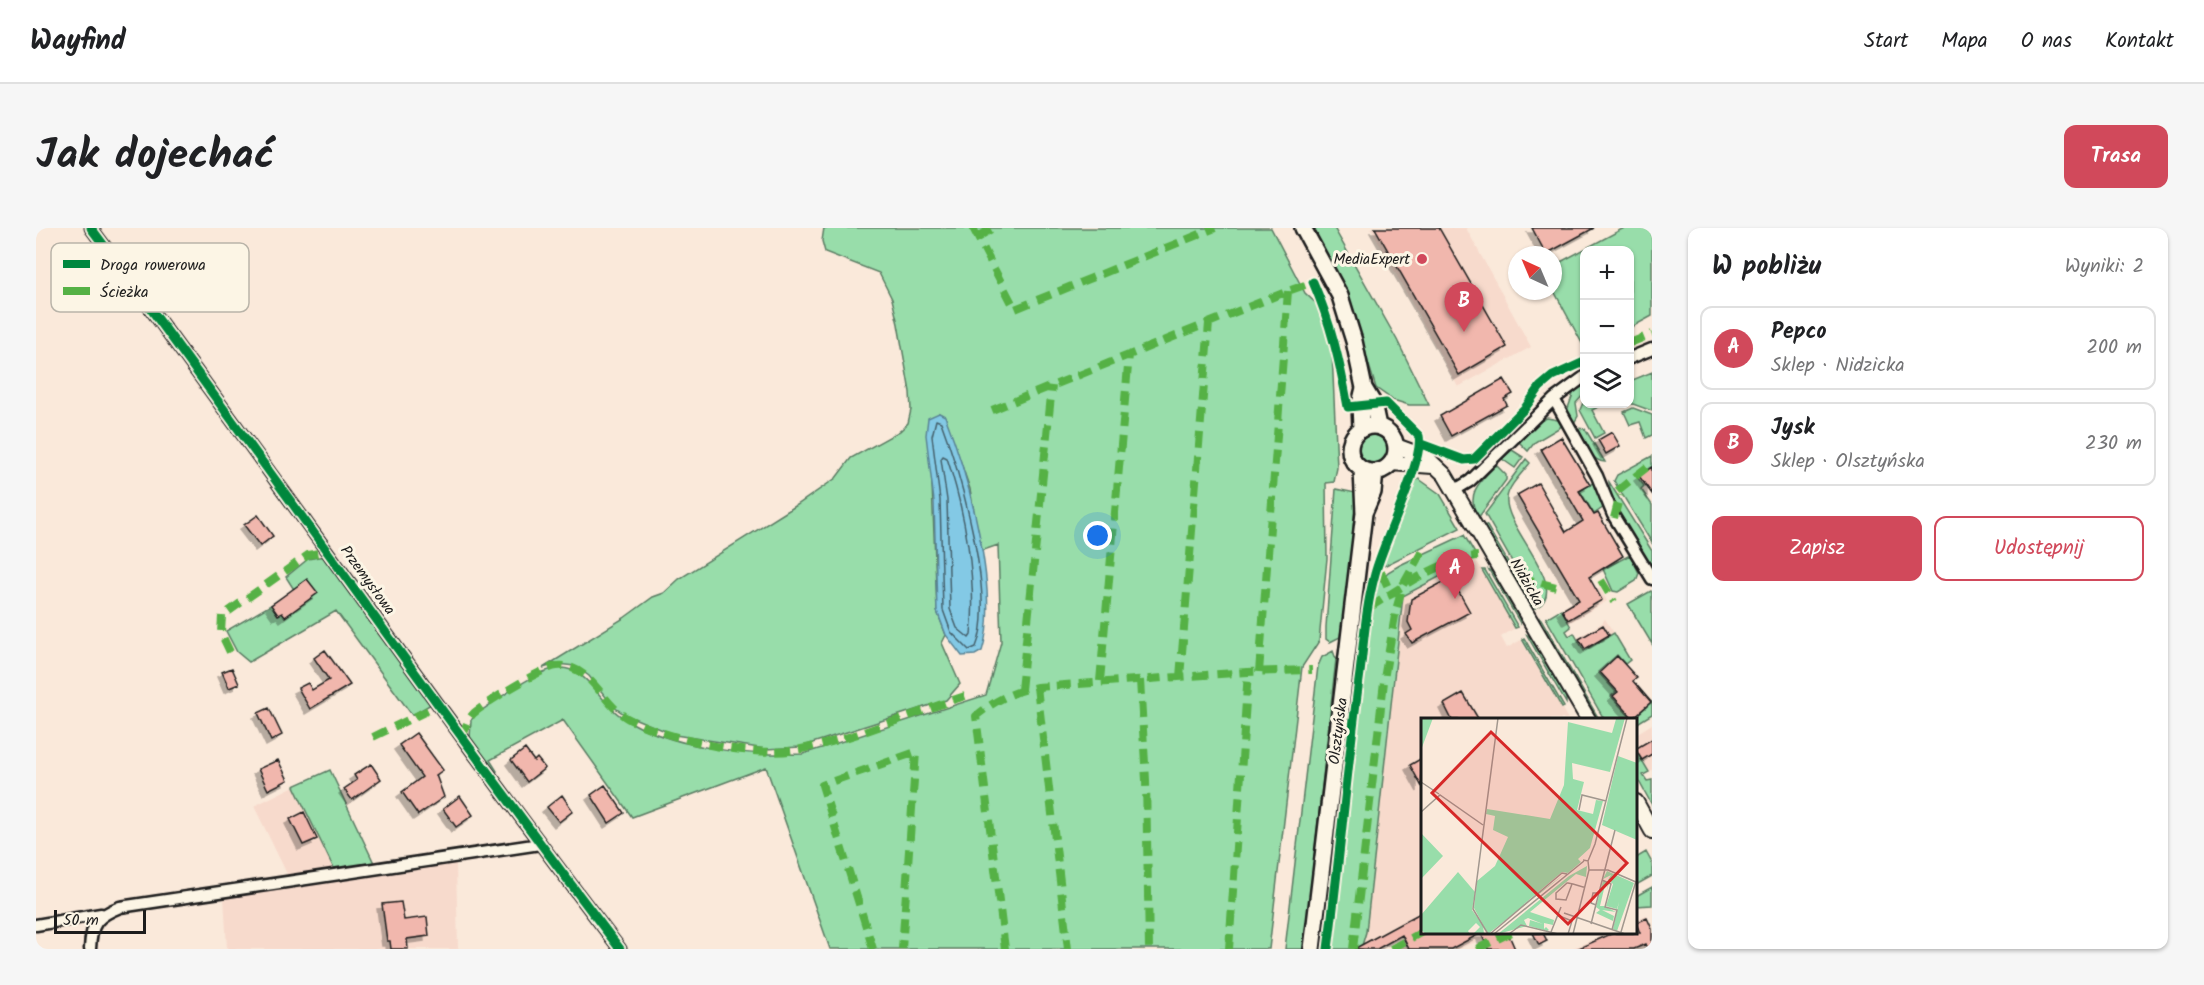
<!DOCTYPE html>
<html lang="pl">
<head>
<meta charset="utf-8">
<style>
	:root { --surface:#fff; --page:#f6f6f6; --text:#202124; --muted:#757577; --line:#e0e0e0; --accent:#d1495b }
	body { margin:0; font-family:Kalam,sans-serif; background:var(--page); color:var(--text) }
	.controls { position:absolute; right:18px; top:18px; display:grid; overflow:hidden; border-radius:12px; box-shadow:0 2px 4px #0004 }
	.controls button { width:54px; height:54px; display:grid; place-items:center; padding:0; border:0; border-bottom:2px solid var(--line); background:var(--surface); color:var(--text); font:30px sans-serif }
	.compass { position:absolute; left:1472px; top:18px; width:54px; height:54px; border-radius:50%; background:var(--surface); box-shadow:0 2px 4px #0004; rotate:316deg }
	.scale { position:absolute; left:18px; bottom:15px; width:92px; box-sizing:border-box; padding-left:6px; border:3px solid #1c1c1c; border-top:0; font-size:16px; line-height:21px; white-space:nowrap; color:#1c1c1c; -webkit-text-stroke:4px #fcf5e5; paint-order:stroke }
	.you { position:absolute; left:1062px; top:308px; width:21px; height:21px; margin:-15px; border:4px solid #fff; border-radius:50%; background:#1a73e8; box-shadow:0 0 0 9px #1a73e833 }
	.badge { display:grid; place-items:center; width:39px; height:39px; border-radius:50%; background:var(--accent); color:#fff; font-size:20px; font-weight:700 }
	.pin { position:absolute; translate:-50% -50px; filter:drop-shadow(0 2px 3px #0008) }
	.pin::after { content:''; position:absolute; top:32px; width:21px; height:18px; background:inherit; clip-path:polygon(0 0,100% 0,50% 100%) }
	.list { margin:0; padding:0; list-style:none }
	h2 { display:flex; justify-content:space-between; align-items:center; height:78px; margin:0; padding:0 24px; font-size:26px }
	h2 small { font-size:20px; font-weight:400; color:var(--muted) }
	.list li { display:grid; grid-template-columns:39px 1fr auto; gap:18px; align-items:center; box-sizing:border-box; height:84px; margin:0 12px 12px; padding:0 12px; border:2px solid var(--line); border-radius:12px }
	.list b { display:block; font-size:22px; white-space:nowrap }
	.list p { margin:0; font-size:20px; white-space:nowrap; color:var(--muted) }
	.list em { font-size:20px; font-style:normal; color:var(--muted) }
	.actions { display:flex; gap:12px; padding:18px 24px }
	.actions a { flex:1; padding:14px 0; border:2px solid var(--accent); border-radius:12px; text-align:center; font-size:21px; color:var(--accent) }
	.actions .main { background:var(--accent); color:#fff }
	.icon { flex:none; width:33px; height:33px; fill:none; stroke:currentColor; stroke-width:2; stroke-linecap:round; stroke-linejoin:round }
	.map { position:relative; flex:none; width:1616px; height:721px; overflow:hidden; border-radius:12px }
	header { display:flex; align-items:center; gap:36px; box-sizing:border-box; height:84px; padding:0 30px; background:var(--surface); border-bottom:2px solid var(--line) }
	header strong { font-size:28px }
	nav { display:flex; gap:33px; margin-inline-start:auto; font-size:21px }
	.intro { display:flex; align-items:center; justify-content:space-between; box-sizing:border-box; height:144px; padding:0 36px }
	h1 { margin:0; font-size:42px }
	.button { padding:15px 27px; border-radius:12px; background:var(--accent); color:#fff; font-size:21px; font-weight:700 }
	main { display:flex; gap:36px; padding:0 36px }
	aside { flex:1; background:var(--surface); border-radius:12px; box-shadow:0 2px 4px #0004 }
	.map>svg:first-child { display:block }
</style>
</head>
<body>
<header>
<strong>Wayfind</strong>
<nav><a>Start</a><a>Mapa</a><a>O nas</a><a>Kontakt</a></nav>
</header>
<div class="intro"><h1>Jak dojechać</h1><a class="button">Trasa</a></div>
<main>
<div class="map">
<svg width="1616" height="721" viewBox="0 0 1616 721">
	<defs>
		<filter id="shadow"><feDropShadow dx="-5" dy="5" stdDeviation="0" flood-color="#0004"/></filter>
	</defs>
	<rect width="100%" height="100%" fill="#fae9da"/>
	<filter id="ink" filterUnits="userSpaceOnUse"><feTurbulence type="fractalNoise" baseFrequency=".0167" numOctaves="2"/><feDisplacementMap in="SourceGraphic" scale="12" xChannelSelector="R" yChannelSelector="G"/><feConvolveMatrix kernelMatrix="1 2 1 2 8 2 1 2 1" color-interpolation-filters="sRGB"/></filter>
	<g filter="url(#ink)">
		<path fill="#f7dacc" d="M1335,0H1430L1495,119L1422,159Z
			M1439,330L1479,400L1465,409L1471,420L1485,412L1532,491H1386V698L1344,721H1325L1330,704L1367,368Z
			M1564,360L1571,373L1533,395L1525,381Z
			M1569,391L1578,405L1548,423L1541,410L1566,395Z
			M1616,496V542L1613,544L1600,522V506Z
			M258,558L299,643L253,650L218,578Z
			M420,635L422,721H191L188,669Z
			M1610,687L1616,699V715L1603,721H1535L1572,705L1600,704V692Z
			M1397,705H1463L1422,721H1364Z"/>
		<path fill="#98ddaa" stroke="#5a7c63" stroke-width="1.5" d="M788,0H1235L1269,65L1287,82L1296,124L1301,240L1298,254L1290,255L1291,330L1283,413L1266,439L1233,721H794L730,539L596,589L527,492L454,532L461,543L458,545L434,511L435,492L443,484C462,472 501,441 523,440C552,439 564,476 586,489C633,520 712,528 767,526L950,467L965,414L962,317L945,323L934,261L909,189L903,185L896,256L901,383L910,407L906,415L924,456L910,472L764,519L730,521L639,507L588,486L578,479L553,448L539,438L521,436L507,440L588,390L617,369L628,365L643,351L761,277L800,250L815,230L864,203L872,195L875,182L874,164L862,96L856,71L843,45L789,24L786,13Z
			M1277,0H1298L1361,112L1393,177H1373L1357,172L1340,160L1313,73Z
			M1588,0H1614L1616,3V88L1594,100V22H1548V119L1517,61V38Z
			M1616,144V183L1594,175V153Z
			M1548,157V166L1540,175L1542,188L1538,195L1531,183L1538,163Z
			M1548,172V176L1566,177L1556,182L1568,205L1559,210L1544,182Z
			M1597,180L1616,187V207L1610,210L1604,194L1594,197L1588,184Z
			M1511,190L1522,192L1526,198L1499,214L1492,223L1483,214L1504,193Z
			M1541,200L1549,201L1569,234C1553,233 1547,213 1541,200Z
			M1323 221a14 14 0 1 1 28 0a14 14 0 1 1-28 0Z
			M1476,222L1487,229L1479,240L1466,231Z
			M1616,228V238L1601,249L1608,258L1605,261L1616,277V315L1578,253L1581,247Z
			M1490,231L1494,235C1487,244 1472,258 1471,270C1467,299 1534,357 1502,379L1449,286Z
			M1460,237L1470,247V252L1442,290C1429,266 1443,254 1460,237Z
			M1383,251L1404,266L1424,300L1344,340L1374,259L1377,253Z
			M1558,254L1568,279L1558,286L1544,263Z
			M1573,254L1616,323V342C1600,316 1574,285 1573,254Z
			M1300,261L1320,265L1314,336L1304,409L1294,414L1290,411V399Z
			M1449,297L1451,298L1499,380L1492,378L1447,298Z
			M1428,307L1441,329L1367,368L1330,704L1325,721H1295L1329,421L1342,355L1352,344L1364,337Z
			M1594,327L1603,345L1600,353L1582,364L1577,363L1567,341Z
			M288,328L397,475L376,487L300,383L213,434L201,424L190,403L259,363L250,349L272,331Z
			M1446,342H1449L1482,399L1479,400Z
			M1453,342L1460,346L1484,389V395Z
			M1615,363L1616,364V416L1592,376Z
			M1525,381L1535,399L1530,403L1533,408L1538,405L1548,423L1578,405L1594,432L1589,436L1581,427L1562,444L1580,464L1575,468L1596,491L1616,474V486L1600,496V491H1568L1510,390Z
			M1504,390L1505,391L1563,491H1557L1503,396Z
			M1491,407L1496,410L1530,469V475Z
			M1488,410L1528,479L1526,480L1486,411Z
			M1297,423L1300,431L1268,721H1249L1282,438L1286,429Z
			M1600,522L1613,544L1607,547L1611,553L1616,552V577L1600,548Z
			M294,542L338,635L299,643L258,558Z
			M1610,624L1616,635V648L1600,657V630Z
			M1616,659V677L1600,678V668Z"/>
		<path fill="#83c9e5" stroke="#5a8495" stroke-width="1.5" d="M903,185L909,188C931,244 965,365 946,423L939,427L926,428L910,407L901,383L898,273L890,207L892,190Z"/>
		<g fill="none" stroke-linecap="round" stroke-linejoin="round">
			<path stroke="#45616c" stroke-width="1.5" d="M900,192L905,194C923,242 961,371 940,419L933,422L915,404L907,382L904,272L896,208Z
				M907,228L911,230C929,284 941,351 935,407L933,410L921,400L914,381L911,272L905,231Z"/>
		</g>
		<path fill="#f1b7ad" stroke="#1c1c1c" stroke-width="1.5" filter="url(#shadow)" d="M1339,0H1403L1471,119L1423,147Z
			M1496,0H1558L1510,26Z
			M1468,151L1477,166L1468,171L1471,177L1415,208L1404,188Z
			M1576,204L1584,218L1570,226L1562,212Z
			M1525,209L1554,257L1543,263L1558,287L1562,285L1587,328L1553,349L1566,372L1532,392L1526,382L1543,372L1481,267L1502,255L1530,304L1547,293L1505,221Z
			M1616,239V266L1603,248Z
			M222,287L237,308L224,318L208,297Z
			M1415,350L1434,384L1376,415L1370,406L1376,402L1372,394L1375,371Z
			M271,351L282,365L249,389L246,385L242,387L235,377Z
			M1567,397L1573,407L1549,421L1543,411Z
			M289,422L314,457L274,481L262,460L272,455L276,462L293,452L278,430Z
			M1581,428L1601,450L1597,453L1615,474L1597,490L1577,468L1582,464L1564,444Z
			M196,440L203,456L193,460L186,444Z
			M1427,465L1443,492H1416L1408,476Z
			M233,480L246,507L235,513L222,485Z
			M380,505L407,542L400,547L408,569L382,587L366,564L386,549L363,517Z
			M1616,511V526L1606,532L1599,521Z
			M489,521L498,533L501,530L509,540L491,554L475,532Z
			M1386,530V559L1374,537Z
			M242,532L252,552L232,562L222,541Z
			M335,536L345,551L316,572L308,561L321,552L318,547Z
			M569,557L588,585L573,595L555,567Z
			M526,567L537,583L523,594L511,579Z
			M424,568L437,587L420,599L407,581Z
			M268,584L281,611L267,617L254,591Z
			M365,674L368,692L391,689L393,708L371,711L372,721H355L354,713H351L346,676Z
			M1386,684V705H1472L1479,721H1452L1445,705L1415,721H1373L1366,707L1341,721H1318Z
			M1611,690L1616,701V721H1612L1610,716L1598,721H1541L1577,705H1604L1600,695Z
			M1497,705H1507L1511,713L1503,717Z"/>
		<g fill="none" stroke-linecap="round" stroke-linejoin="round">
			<g stroke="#1c1c1c" stroke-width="15">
				<path id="minor" d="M55,0C233,239 403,484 584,721
					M1594,130L1616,121
					M1518,171L1561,248L1577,287L1616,351
					M1419,262L1434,253L1518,171L1548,149
					M0,697L65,686
					M54,721C55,695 61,688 84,679L504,616"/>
			</g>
			<g stroke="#1c1c1c" stroke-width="18">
				<path id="tertiary" d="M1360,218L1390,229L1409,247L1552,491
					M1355,235L1397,238
					M1600,574L1616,603"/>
			</g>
			<g stroke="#1c1c1c" stroke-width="20">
				<path id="secondary" d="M1267,0L1304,68L1318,113L1328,160L1337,175L1342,198
					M1314 221a23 23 0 1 1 46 0a23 23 0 1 1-46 0Z
					M1325,200L1324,176L1328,160
					M1328,285L1337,264L1339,244
					M1276,721L1328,285L1326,242"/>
			</g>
			<use href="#minor" stroke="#fcf5e5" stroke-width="10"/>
			<use href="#tertiary" stroke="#fcf5e5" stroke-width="14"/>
			<use href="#secondary" stroke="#fcf5e5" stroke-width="15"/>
			<path stroke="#55b145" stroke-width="8" stroke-dasharray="15 8" stroke-linecap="butt" d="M937,0L979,81L1179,0
				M942,9L957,0
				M1594,115L1616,106
				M956,182L1252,63L1277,54L1279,59
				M1581,263L1616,235
				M1578,290L1584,267
				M1345,344L1357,370
				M1483,349L1520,359
				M1565,352L1578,374
				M1333,380C1362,361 1407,330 1442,328
				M194,424L185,405L186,388L272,327L293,323
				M1223,444L1252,63
				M1144,449L1173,95
				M1104,452L1110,552L1113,721
				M1064,453L1093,127
				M1001,459L1032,721
				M985,462L1016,158
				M337,509L403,477
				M427,510C429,500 431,492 438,485C449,475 507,439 521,438C554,435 566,476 591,490C630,511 716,530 760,522C817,512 874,486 929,468
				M837,721L786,557L880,524L866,721
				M969,721L940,488C960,472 975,464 1001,459L1212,444L1276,442
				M1193,721L1212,444
				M1317,721L1349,445L1360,382L1367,357L1386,323
				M1355,721L1386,704
				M1441,721L1476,704"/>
			<g stroke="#fcf5e5" stroke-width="13">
				<path id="cycleway" d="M55,0C233,239 403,484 584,721
					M1277,54C1295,95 1304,135 1312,179L1350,175L1383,208C1388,233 1347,314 1339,346C1330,378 1328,412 1324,445C1311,537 1304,629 1292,721
					M1385,216L1428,232L1438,231L1489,180L1504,159L1517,148L1548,134"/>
			</g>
			<use href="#cycleway" stroke="#00873e" stroke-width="9"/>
		</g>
	</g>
	<circle fill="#d1495b" stroke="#fcf5e5" stroke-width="2" cx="1386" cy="31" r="6"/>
	<g text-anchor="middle" stroke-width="6" stroke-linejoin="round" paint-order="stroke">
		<g font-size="15" fill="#1c1c1c" stroke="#fcf5e5" text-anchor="end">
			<text x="1374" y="36">MediaExpert</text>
		</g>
		<g font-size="15" fill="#1c1c1c" stroke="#fcf5e5">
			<text transform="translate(332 352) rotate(54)" y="5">Przemysłowa</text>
			<text transform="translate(1491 354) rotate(60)" y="5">Nidzicka</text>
			<text transform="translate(1302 503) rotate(-83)" y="5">Olsztyńska</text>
		</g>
	</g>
	<g transform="translate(1385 490)">
		<rect width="216" height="216" fill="#fae9da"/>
		<path d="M0,0H12L0,32ZM204,0L189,54L151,45L152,61L163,64L156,92L172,96L175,82L182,83L169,130L157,141L160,144L147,155L141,154L103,186L145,155L67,216L53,190L56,163L74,148L87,119L72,112L74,98L65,96L66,91L129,101L143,67L147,4L191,15L195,1ZM197,38L216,45V122L181,107ZM0,115L22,138L0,161ZM166,148L165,159L155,156L109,194L133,202L132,207L123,205V211L125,209L128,212L126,213L108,208L109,202L122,206L107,200L103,202L106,208L77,216L148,158ZM186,153L213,165L196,213L192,211L198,184L196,191L185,188L192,166L187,162L190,157L182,161ZM37,154L54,174L51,192L62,207L63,216H52L59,209L55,205L47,213L49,216H5L0,212V197ZM182,163L188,165L186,172L187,166L184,167L179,188H183L195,194L181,192L193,198L192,203L175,195L179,192L175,189Z" fill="#98ddaa"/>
		<path fill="none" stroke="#a1978e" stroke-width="1.5" d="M0,64L18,76M158,92L161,77L185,83M0,94L19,77L62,107M162,142L167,143L174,126L206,0M168,152H187L215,164M181,162L190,166L184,189L196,192L191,212M151,166L145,182L135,181V175L146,165H147L152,166L162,169H164M175,187L170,185L172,175H177M143,195L204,216M136,197L151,203L147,216M170,206L194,112M130,214L140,189M200,214L215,163M67,216L52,191L77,0M69,216L141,155L146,156M73,216L163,143M88,216L100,207L137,216M152,216L168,152L167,143"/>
		<path fill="#d62828" fill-opacity="0.15" stroke="#d62828" stroke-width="3" d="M70,14L206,145L147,206L11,75Z"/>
		<rect width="216" height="216" fill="none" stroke="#1c1c1c" stroke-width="3"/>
	</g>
	<rect x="15" y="15" width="198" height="69" rx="9" fill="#fcf5e5" stroke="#b9b4a9" stroke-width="1.5"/>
	<rect x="27" y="32" width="27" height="8" fill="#00873e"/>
	<rect x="27" y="59" width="27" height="8" fill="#55b145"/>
	<g font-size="16" fill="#1c1c1c">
		<text x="64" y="42">Droga rowerowa</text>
		<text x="64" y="69">Ścieżka</text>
	</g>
</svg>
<div class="controls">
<button>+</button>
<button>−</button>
<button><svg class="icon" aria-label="layers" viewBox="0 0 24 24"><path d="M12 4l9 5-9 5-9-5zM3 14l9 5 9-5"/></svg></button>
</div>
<svg class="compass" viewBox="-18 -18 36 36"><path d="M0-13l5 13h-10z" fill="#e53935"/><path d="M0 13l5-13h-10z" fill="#757577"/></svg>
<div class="scale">50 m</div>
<div class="you"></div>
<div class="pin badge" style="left:1419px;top:371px">A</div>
<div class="pin badge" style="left:1428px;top:104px">B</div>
</div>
<aside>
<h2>W pobliżu<small>Wyniki: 2</small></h2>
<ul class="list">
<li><span class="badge">A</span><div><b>Pepco</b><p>Sklep · Nidzicka</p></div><em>200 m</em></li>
<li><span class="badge">B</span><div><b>Jysk</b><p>Sklep · Olsztyńska</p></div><em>230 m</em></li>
</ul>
<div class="actions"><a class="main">Zapisz</a><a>Udostępnij</a></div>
</aside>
</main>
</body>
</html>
